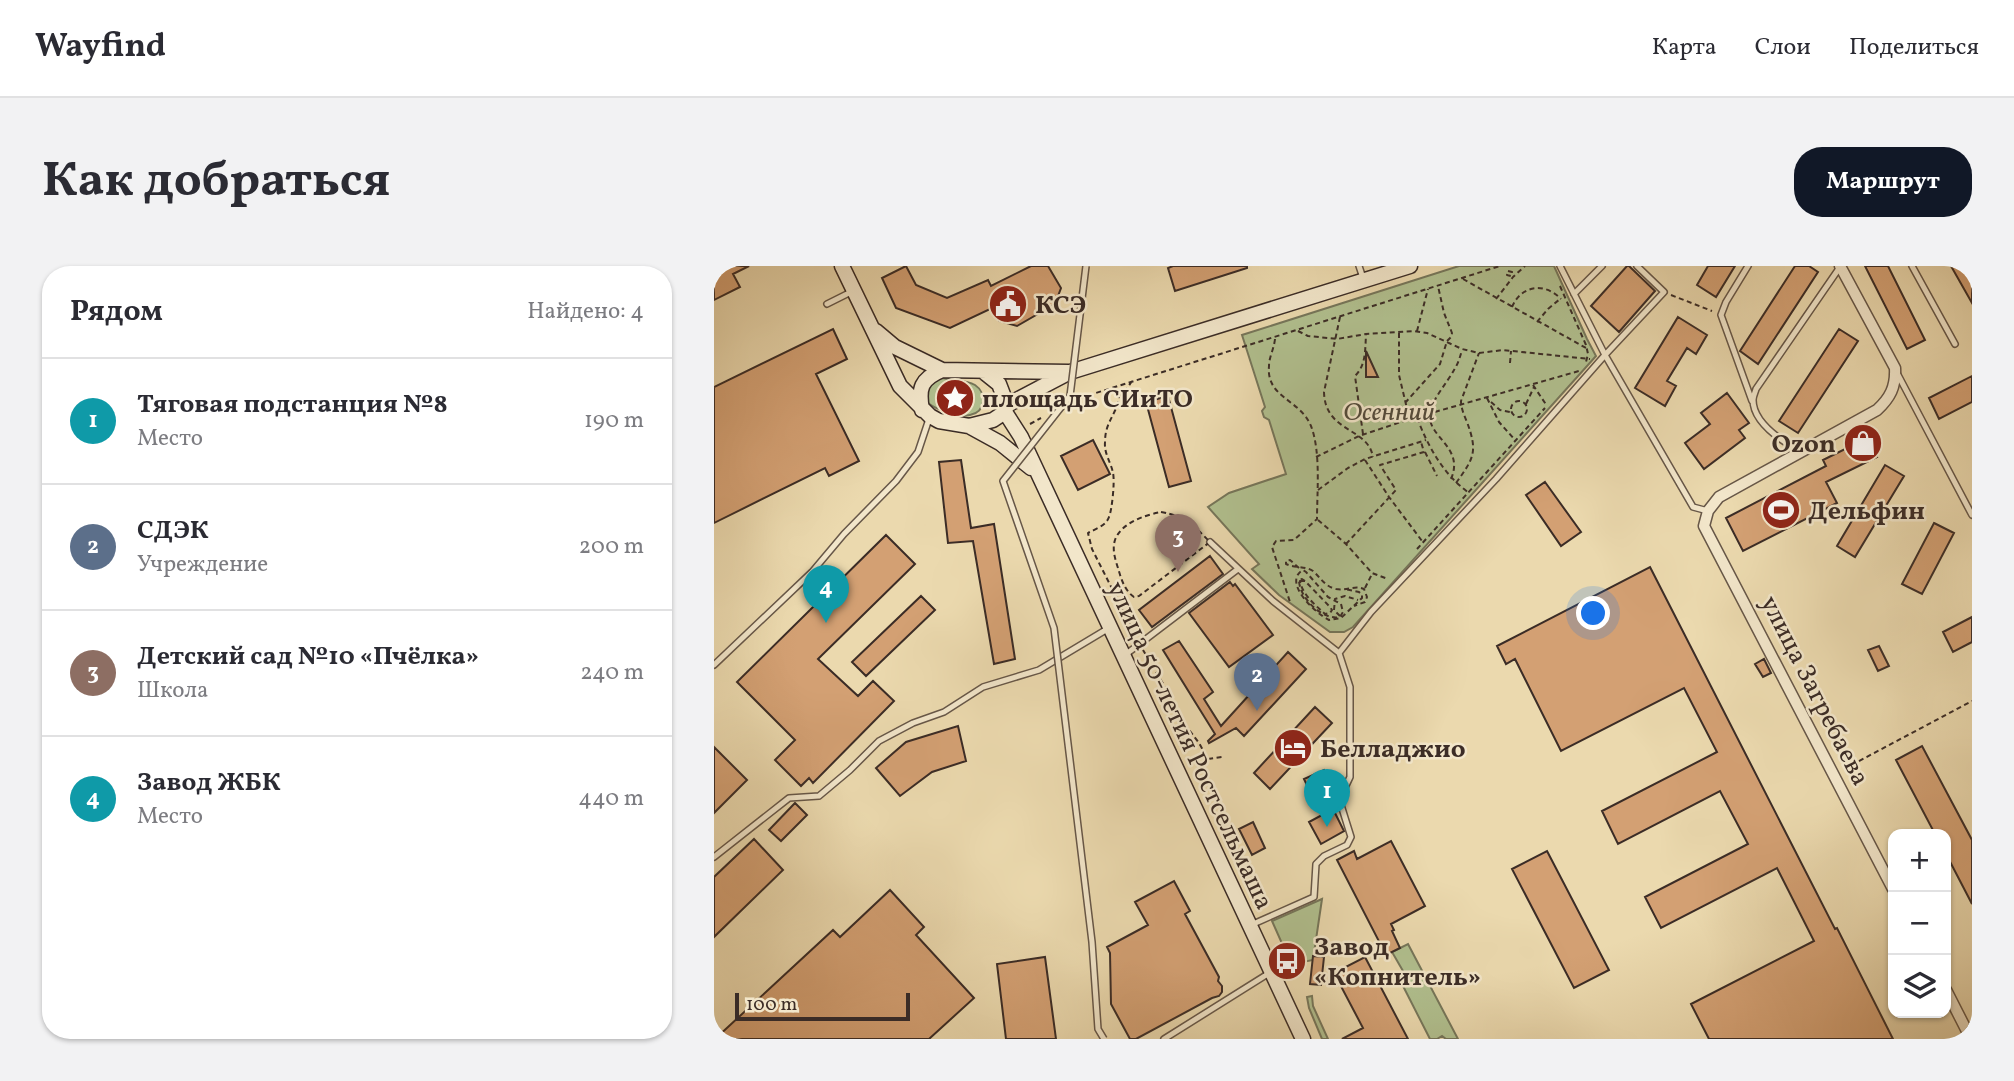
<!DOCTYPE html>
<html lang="ru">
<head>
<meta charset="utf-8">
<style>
	:root { --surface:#fff; --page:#f2f2f3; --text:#2b2b33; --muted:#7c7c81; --line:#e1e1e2; --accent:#111827 }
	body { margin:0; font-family:Vollkorn,serif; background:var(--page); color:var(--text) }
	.controls { position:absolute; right:21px; bottom:21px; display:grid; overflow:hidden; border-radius:14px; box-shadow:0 2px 5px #0004 }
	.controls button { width:63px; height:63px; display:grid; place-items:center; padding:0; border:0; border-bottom:2px solid var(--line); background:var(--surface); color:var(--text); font:35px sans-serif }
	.scale { position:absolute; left:21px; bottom:18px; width:175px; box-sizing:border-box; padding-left:7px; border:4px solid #3b2c26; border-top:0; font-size:19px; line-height:24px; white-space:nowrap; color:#3b2c26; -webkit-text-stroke:5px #f2e6ca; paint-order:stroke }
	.you { position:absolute; left:880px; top:348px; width:24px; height:24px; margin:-18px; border:5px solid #fff; border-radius:50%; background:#1a73e8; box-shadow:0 0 0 10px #1a73e833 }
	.badge { display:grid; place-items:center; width:46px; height:46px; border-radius:50%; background:var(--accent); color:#fff; font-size:23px; font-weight:700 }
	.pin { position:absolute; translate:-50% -58px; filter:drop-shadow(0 2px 4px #0008) }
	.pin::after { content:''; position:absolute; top:37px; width:24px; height:21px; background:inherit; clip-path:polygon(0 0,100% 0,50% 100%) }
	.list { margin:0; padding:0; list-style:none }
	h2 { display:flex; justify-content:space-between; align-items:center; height:91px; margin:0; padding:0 28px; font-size:30px }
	h2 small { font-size:23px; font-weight:400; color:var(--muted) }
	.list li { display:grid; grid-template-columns:46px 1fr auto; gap:21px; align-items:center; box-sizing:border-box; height:126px; padding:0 28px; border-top:2px solid var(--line) }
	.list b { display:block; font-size:26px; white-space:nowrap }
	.list p { margin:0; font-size:23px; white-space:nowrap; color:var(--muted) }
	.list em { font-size:23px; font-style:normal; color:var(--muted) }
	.icon { flex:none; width:38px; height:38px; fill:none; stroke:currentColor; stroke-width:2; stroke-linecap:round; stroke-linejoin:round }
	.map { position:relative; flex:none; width:1258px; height:773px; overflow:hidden; border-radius:28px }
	header { display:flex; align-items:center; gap:42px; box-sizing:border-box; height:98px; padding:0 35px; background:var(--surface); border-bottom:2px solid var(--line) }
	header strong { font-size:33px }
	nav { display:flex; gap:38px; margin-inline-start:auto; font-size:24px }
	.intro { display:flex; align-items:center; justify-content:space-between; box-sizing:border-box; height:168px; padding:0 42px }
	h1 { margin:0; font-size:49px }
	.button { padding:18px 32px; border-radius:28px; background:var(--accent); color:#fff; font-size:24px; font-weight:700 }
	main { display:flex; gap:42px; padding:0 42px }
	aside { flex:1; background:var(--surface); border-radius:28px; box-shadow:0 2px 5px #0004 }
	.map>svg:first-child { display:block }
</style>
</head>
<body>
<header>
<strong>Wayfind</strong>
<nav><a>Карта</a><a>Слои</a><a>Поделиться</a></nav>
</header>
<div class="intro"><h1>Как добраться</h1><a class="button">Маршрут</a></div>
<main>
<aside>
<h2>Рядом<small>Найдено: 4</small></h2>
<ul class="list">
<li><span class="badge" style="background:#0f9aa8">1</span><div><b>Тяговая подстанция №8</b><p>Место</p></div><em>190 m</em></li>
<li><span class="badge" style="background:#5c6f8a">2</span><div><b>СДЭК</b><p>Учреждение</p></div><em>200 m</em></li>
<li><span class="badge" style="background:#8d6e63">3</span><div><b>Детский сад №10 «Пчёлка»</b><p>Школа</p></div><em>240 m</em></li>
<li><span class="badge" style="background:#0f9aa8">4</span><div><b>Завод ЖБК</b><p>Место</p></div><em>440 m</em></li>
</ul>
</aside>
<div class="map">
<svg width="1258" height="773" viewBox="0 0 1258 773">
	<rect width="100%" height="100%" fill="#ebd9ae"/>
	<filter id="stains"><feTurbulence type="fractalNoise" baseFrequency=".00286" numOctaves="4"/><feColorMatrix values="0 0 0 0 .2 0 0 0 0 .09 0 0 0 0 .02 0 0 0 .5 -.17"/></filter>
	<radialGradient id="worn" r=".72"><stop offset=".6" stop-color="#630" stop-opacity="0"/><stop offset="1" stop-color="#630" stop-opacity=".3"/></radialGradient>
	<path fill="#b1c08f" stroke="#76765a" stroke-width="2" d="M745,0H840L873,73L882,90L639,361L630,366H616L565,329L538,303L545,298L494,241L515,227L572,208L555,154L550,151L548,145L551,141L528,69Z
		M228,112C238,114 253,114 261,119C273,127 272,146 256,149C245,152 223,144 214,137C210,124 216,116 228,112Z
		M608,633L599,694L584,697L575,682H570L558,655Z
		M694,678L744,773H732L728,770L723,773H716L688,718L689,705L678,686Z
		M598,730L599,740L614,773H608L595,742L593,731Z"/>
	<path fill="#d3a073" stroke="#3b2c26" stroke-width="2" d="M0,0H35L19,8L26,21L0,34Z
		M192,0L202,19L233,32L274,14L277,20L317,0H334L347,22L341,38L303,60L285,55L278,42L236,62L182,42L168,12Z
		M459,0H533V2L461,25L454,2Z
		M913,0H915L941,25L905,66L877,40Z
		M994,0H1021L1002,31L983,19Z
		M1081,0H1095L1104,6L1044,98L1026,85Z
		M1151,0H1174L1211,74L1193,83Z
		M1237,0H1258V37Z
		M964,51L993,69L982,88L973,82L953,115L962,120L951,140L921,122Z
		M119,63L133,93L102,108L145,195L115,210L111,202L0,257V121Z
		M1125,63L1144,75L1084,167L1065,155Z
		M652,85L664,111H652Z
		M1258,110V136L1225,153L1215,132Z
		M1013,127L1035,157L1025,164L1031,172L990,203L971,177L996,158L987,147Z
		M454,130L477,215L455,221L432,136Z
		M1153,172L1163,191L1112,216L1123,237L1029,285L1012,252L1112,200L1109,194Z
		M379,174L396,208L364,224L347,190Z
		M247,194L257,262L280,258L301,393L280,398L259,275L234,277L225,196Z
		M1171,199L1190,210L1141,291L1123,280Z
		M831,216L867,266L847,280L812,229Z
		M1220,257L1240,267L1208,328L1188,318Z
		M172,269L201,298L104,393L144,430L159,415L180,435L99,517L95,512L87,520L61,494L81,474L23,416Z
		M496,290L509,308L438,361L425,344Z
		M936,301L1121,663L1123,662L1179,773H995L977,738L1100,675L1063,602L947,662L931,631L1034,578L1006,525L904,578L888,545L1003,486L970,422L847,485L801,393L792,398L783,380Z
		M516,316L519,320L521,318L559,369L515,401L475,347Z
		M207,330L221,344L152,410L138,396Z
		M1258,351V376L1239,386L1229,366Z
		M465,375L499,426L490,433L507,460L574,386L592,403L530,470L522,462L495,477L494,475L501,468L449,384Z
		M1165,380L1175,400L1164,405L1154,384Z
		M1050,393L1057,407L1049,411L1041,398Z
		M601,441L618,457L556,523L540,507Z
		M244,460L252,495L218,506L186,530L162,502L192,476Z
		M1208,480L1258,574V638L1232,588V568H1221L1182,494Z
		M0,481L33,514L0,547Z
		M610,504L619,524L599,532L590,513Z
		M81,537L93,549L67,575L55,564Z
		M619,543L630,565L607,578L595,556Z
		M539,556L551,582L538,589L525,563Z
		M40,573L69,604L0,671V611Z
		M677,575L711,640L677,658L680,664L678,665L686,682L672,689L623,594L640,585L643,593Z
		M833,585L895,704L860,722L798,603Z
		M460,615L476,645L471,648L505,711L504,715L508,720V726L505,730L498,732L422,773H416L397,738L396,687L393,681L434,659L421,636Z
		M176,624L210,661L202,669L260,732L215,773H1L119,664L126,671Z
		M599,690L610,691L607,719L596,718Z
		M331,691L342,773H292L283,698Z
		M651,691L694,773H628L649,762L620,707Z"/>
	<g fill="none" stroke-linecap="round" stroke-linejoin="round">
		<g stroke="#675748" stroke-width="8">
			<path id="lane" d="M645,0L649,12
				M846,0L891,89L950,26L923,0
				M1034,0L1012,36L1007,49L1038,135
				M1198,0L1241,78
				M860,28L888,0
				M113,38L137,26
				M1183,107L1258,249
				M1087,186C1069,176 1039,157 1039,134C1039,130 1041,127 1042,123L1126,1
				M496,276L559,335L625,387
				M411,389L524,303
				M0,399L98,306L130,268L182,215L204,186L215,153
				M0,591L75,532L105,530L136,504L165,475L199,457L230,446L269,421L325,404L395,362
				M537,659L600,631L602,598L610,590L633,579L637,571L627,539V530L636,511V421L625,387L657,346L782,213L891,89L979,241L994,245
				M450,773L557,706"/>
		</g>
		<g stroke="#675748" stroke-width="13">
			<path id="street" d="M1126,0L1181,102C1182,121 1176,132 1163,144L1005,231L994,245L990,260L1179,623
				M1232,724L1257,773"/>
		</g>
		<g stroke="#3b2c26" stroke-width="17">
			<path id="secondary" d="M128,0L186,120L216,150L225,155L255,160L279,154L291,146L293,139L285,118L270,106
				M162,65L181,81L228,104
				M293,139L356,106L696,0
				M208,144C204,122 207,113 228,104L355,106
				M291,146L307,171L589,773
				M255,160L286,177L317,202"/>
		</g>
		<path stroke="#3b2c26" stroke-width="2" stroke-dasharray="5 3.5" stroke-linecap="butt" d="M794,5L798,6L797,10L793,9Z
			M749,13L872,82
			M846,20L872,79L874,88L872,96
			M957,29L998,45
			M782,33L799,11L811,0
			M798,41C807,19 831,16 847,33
			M626,51L610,126C611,167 654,161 659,191
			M823,56L834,43L846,33
			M584,65L594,70L623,73L652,68L700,65L713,67L748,83L765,87L789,84L876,93
			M703,65L714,23
			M685,67V109L695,151
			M561,73C560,83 555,91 555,100C552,132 586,133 597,160C607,186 603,226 603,253L580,274L562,275L558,281L576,336
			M796,97L797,85
			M418,115L412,124L405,130C403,149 391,155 391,176C390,188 397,196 399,207C401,215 398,244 395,251C392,260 381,263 374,267L378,283L422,370
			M819,119L833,140
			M366,132L786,0
			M773,132L785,156L801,174
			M797 143a8 8 0 1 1 16 0a8 8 0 1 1-16 0Z
			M777,136L786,144L796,146
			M691,137L726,98L733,75L737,71L738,67L730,47L724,20
			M812,138L820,121
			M703,152C715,182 729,208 755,227
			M316,158L327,152
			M649,168L641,110C652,99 651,85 652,69
			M711,186L723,210
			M602,191L645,170L696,153L865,105
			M651,194L675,231L708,275
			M737,213C751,181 713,171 716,148C718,133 733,117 740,104C744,98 746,91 748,84
			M742,217C760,192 764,186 753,156C750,149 747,142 747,135L765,87
			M604,224L634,202L651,193L712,174
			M447,246C473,251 477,257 496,276L425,330L420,331C410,324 407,312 404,302C401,293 398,283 401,274C407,257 431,249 447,246Z
			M604,254L632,278L658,307L674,313
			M632,278L682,224L666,199L710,186L707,176
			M703,283L831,142
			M585,302L576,294L572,295V298C580,302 592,300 599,305C607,312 610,320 622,323C632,325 641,319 650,323L653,331L651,336L640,340
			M586,315H591L616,341L618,344L616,347L611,348C601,339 588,328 586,315Z
			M591,315L588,313L585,314C585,331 608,355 626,351L629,346L627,338L614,331L592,306L589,304C568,316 601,347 615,354L627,352L648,332V329L645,326L631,323
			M651,322L658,308
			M626,350L620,344L621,333L631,330L644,334
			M429,384L451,421L463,448L485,477L494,493L508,491
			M1130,503L1258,435"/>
		<use href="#lane" stroke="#f2e6ca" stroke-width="5"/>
		<use href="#street" stroke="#f2e6ca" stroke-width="10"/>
		<use href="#secondary" stroke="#f2e6ca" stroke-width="14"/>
		<g stroke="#675748" stroke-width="8" stroke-linecap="butt">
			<path id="lane-bridge" d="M372,0L356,130L289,215L340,362L378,676L384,763L390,773"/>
		</g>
		<use href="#lane-bridge" stroke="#f2e6ca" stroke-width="5"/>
	</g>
	<defs>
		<g id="civic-disc" transform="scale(2.0125)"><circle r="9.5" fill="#8f2418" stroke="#f2e6ca"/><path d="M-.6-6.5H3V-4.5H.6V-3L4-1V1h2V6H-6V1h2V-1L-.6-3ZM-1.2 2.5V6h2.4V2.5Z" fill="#fff"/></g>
		<g id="sight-disc" transform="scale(2.0125)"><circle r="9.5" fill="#8f2418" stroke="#f2e6ca"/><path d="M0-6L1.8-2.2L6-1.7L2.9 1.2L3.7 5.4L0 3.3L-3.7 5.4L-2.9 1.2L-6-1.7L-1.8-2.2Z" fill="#fff"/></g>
		<g id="shop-disc" transform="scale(2.0125)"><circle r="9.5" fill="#8f2418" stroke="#f2e6ca"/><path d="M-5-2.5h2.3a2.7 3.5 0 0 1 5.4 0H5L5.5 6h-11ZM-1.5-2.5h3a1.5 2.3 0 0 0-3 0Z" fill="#fff"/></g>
		<g id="stadium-disc" transform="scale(2.0125)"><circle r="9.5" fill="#8f2418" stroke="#f2e6ca"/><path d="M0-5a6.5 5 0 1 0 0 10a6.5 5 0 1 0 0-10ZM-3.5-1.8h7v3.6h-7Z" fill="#fff"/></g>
		<g id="hotel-disc" transform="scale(2.0125)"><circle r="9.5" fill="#8f2418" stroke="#f2e6ca"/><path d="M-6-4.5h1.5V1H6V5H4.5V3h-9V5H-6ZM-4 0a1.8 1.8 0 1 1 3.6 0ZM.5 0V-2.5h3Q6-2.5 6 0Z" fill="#fff"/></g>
		<g id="bus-disc" transform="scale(2.0125)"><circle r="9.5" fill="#8f2418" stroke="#f2e6ca"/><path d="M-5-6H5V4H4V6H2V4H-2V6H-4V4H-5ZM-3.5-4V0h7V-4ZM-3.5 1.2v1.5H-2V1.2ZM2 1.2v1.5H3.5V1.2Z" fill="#fff"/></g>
	</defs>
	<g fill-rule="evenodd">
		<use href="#civic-disc" x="294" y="38"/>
		<use href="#sight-disc" x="241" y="132"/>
		<use href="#shop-disc" x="1149" y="177"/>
		<use href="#stadium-disc" x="1067" y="244"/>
		<use href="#hotel-disc" x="579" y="482"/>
		<use href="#bus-disc" x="573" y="695"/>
	</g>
	<g text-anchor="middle" stroke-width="5" stroke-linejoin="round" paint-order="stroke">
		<g font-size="26" font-weight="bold" fill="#3b2c26" stroke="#f2e6ca" text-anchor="start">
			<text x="321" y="47">КСЭ</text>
			<text x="268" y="141">площадь СИиТО</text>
			<text x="1122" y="186" text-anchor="end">Ozon</text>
			<text x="1094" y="253">Дельфин</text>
			<text x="606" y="491">Белладжио</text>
			<text x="600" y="689">Завод<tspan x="600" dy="30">«Копнитель»</tspan></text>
		</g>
		<g font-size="26" font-style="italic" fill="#534a3b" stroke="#f2e6ca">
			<text x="675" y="154">Осенний</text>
		</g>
		<g font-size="26" fill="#3b2c26" stroke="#f2e6ca">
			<text transform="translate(1102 424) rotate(63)" y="9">улица Загребаева</text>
			<text transform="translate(477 479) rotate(65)" y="9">улица 50-летия Ростсельмаша</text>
		</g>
	</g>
	<rect width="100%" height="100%" filter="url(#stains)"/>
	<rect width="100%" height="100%" fill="url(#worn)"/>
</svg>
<div class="controls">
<button>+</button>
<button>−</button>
<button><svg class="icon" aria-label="layers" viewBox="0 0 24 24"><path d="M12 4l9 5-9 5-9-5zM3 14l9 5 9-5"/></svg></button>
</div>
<div class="scale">100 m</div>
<div class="you"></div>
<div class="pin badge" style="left:613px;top:561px;background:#0f9aa8">1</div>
<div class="pin badge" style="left:543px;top:445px;background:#5c6f8a">2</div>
<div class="pin badge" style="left:464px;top:306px;background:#8d6e63">3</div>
<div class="pin badge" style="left:112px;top:357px;background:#0f9aa8">4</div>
</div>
</main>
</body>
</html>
